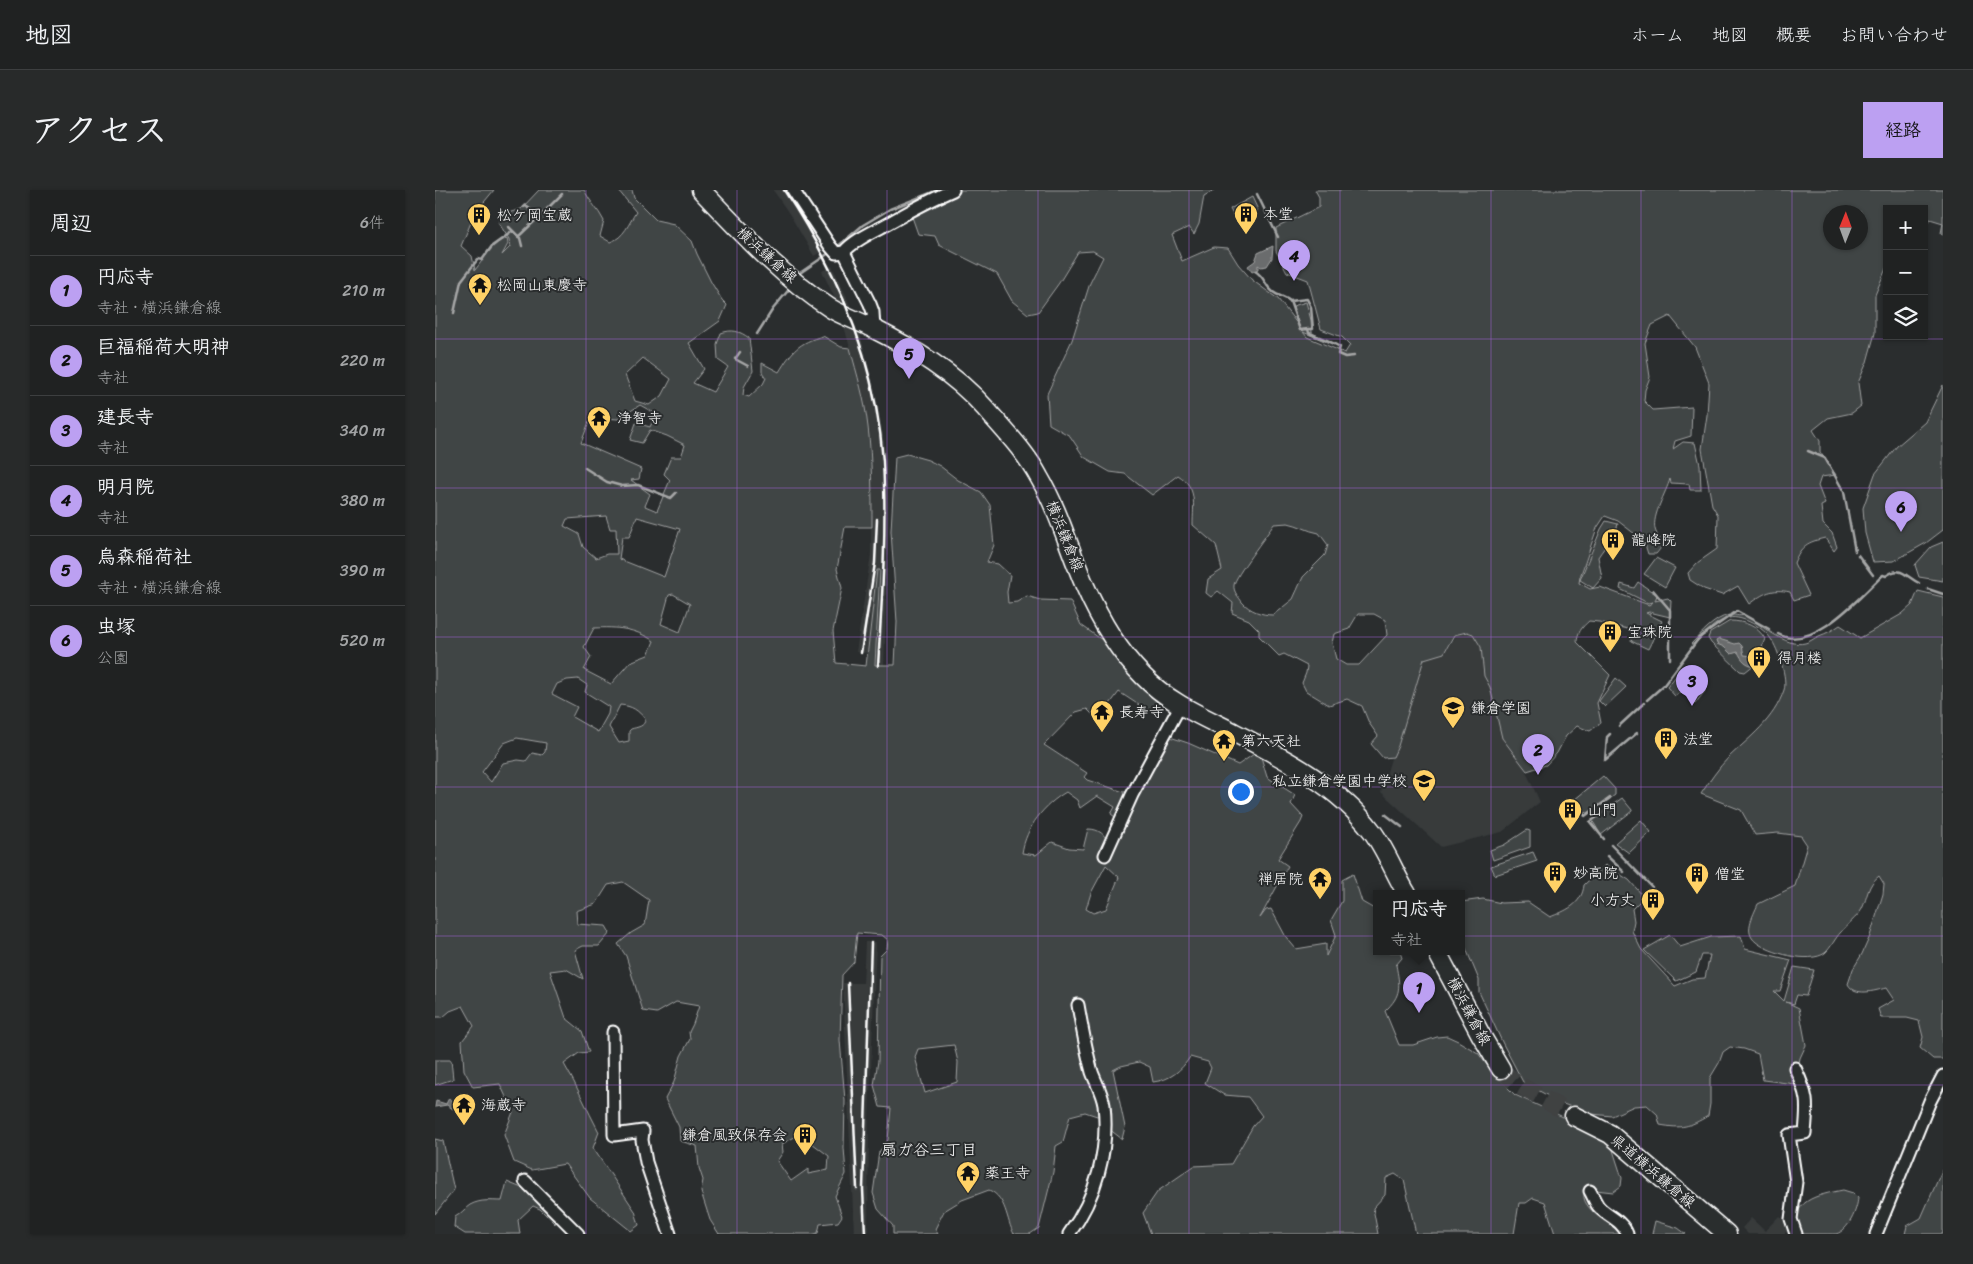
<!DOCTYPE html>
<html lang="ja">
<head>
<meta charset="utf-8">
<style>
	:root { --surface:#202222; --page:#282a2a; --text:#f1f3f6; --muted:#a2a4a5; --line:#3d3f40; --accent:#bca0f2 }
	body { margin:0; font-family:Sriracha,"Klee One",sans-serif; background:var(--page); color:var(--text) }
	.controls { position:absolute; right:15px; top:15px; display:grid; overflow:hidden; border-radius:0px; box-shadow:0 1px 4px #0004 }
	.controls button { width:45px; height:45px; display:grid; place-items:center; padding:0; border:0; border-bottom:1px solid var(--line); background:var(--surface); color:var(--text); font:25px sans-serif }
	.compass { position:absolute; left:1388px; top:15px; width:45px; height:45px; border-radius:50%; background:var(--surface); box-shadow:0 1px 4px #0004; rotate:1deg }
	.you { position:absolute; left:805px; top:601px; width:18px; height:18px; margin:-12px; border:4px solid #fff; border-radius:50%; background:#1a73e8; box-shadow:0 0 0 8px #1a73e833 }
	.badge { display:grid; place-items:center; width:32px; height:32px; border-radius:50%; background:var(--accent); color:#111; font-size:16px; font-weight:700 }
	.pin { position:absolute; translate:-50% -41px; filter:drop-shadow(0 1px 2px #0008) }
	.pin::after { content:''; position:absolute; top:26px; width:18px; height:15px; background:inherit; clip-path:polygon(0 0,100% 0,50% 100%) }
	.popup { position:absolute; left:938px; top:700px; width:92px; height:65px; box-sizing:border-box; display:grid; place-content:center; border-radius:0px; background:var(--surface); filter:drop-shadow(0 1px 4px #0005); font-size:16px; white-space:nowrap; color:var(--muted) }
	.popup b { font-size:19px; color:var(--text) }
	.popup::after { content:''; position:absolute; left:50%; top:100%; margin-left:-10px; border:10px solid transparent; border-top-color:var(--surface) }
	.list { margin:0; padding:0; list-style:none }
	h2 { display:flex; justify-content:space-between; align-items:center; height:65px; margin:0; padding:0 20px; font-size:21px }
	h2 small { font-size:16px; font-weight:400; color:var(--muted) }
	.list li { display:grid; grid-template-columns:32px 1fr auto; gap:15px; align-items:center; box-sizing:border-box; height:70px; padding:0 20px; border-top:1px solid var(--line) }
	.list b { display:block; font-size:19px; white-space:nowrap }
	.list p { margin:0; font-size:16px; white-space:nowrap; color:var(--muted) }
	.list em { font-size:16px; font-style:normal; color:var(--muted) }
	.icon { flex:none; width:28px; height:28px; fill:none; stroke:currentColor; stroke-width:2; stroke-linecap:round; stroke-linejoin:round }
	.map { position:relative; flex:none; width:1508px; height:1044px; overflow:hidden; border-radius:0px }
	header { display:flex; align-items:center; gap:30px; box-sizing:border-box; height:70px; padding:0 25px; background:var(--surface); border-bottom:1px solid var(--line) }
	header strong { font-size:24px }
	nav { display:flex; gap:28px; margin-inline-start:auto; font-size:18px }
	.intro { display:flex; align-items:center; justify-content:space-between; box-sizing:border-box; height:120px; padding:0 30px }
	h1 { margin:0; font-size:35px }
	.button { padding:12px 22px; border-radius:0px; background:var(--accent); color:#111; font-size:18px; font-weight:700 }
	main { display:flex; gap:30px; padding:0 30px }
	aside { flex:1; background:var(--surface); border-radius:0px; box-shadow:0 1px 4px #0004 }
	.map>svg:first-child { display:block }
</style>
</head>
<body>
<header>
<strong>地図</strong>
<nav><a>ホーム</a><a>地図</a><a>概要</a><a>お問い合わせ</a></nav>
</header>
<div class="intro"><h1>アクセス</h1><a class="button">経路</a></div>
<main>
<aside>
<h2>周辺<small>6件</small></h2>
<ul class="list">
<li><span class="badge">1</span><div><b>円応寺</b><p>寺社 · 横浜鎌倉線</p></div><em>210 m</em></li>
<li><span class="badge">2</span><div><b>巨福稲荷大明神</b><p>寺社</p></div><em>220 m</em></li>
<li><span class="badge">3</span><div><b>建長寺</b><p>寺社</p></div><em>340 m</em></li>
<li><span class="badge">4</span><div><b>明月院</b><p>寺社</p></div><em>380 m</em></li>
<li><span class="badge">5</span><div><b>烏森稲荷社</b><p>寺社 · 横浜鎌倉線</p></div><em>390 m</em></li>
<li><span class="badge">6</span><div><b>虫塚</b><p>公園</p></div><em>520 m</em></li>
</ul>
</aside>
<div class="map">
<svg width="1508" height="1044" viewBox="0 0 1508 1044">
	<rect width="100%" height="100%" fill="#2a2d2e"/>
	<filter id="ink" filterUnits="userSpaceOnUse"><feTurbulence type="fractalNoise" baseFrequency=".02" numOctaves="2"/><feDisplacementMap in="SourceGraphic" scale="10" xChannelSelector="R" yChannelSelector="G"/><feConvolveMatrix kernelMatrix="1 2 1 2 8 2 1 2 1" color-interpolation-filters="sRGB"/></filter>
	<g filter="url(#ink)">
		<path fill="#373a3b" d="M338,0H353L389,60L379,66L355,25Z
			M397,76L411,105L418,123L403,115L387,81Z
			M407,129L422,137L425,143L441,204L452,270L454,325L449,476H440L445,381H442L432,463L421,462L436,364V273L433,235L426,198Z
			M1021,427H1052L1088,565L1087,573L1105,612L1067,642L1006,657L946,602L986,467L1009,463L1020,447Z
			M430,752H441L434,930L433,1042V1044H419L408,793H428Z
			M1344,1026L1356,1037L1349,1044H1313L1307,1038L1316,1028L1330,1041Z"/>
		<path fill="#414445" stroke="#a0a2a2" fill-rule="evenodd" d="M0,0H59L40,23L26,56L37,66L40,80C49,69 58,52 72,48L73,54L67,65L75,57L74,49L63,32L73,23L86,19L104,0H149C155,12 163,19 169,31L165,46L175,52C189,48 194,33 201,22L183,0H197L199,8L221,30L239,34L257,51L262,64L276,92L287,110L292,115L285,131L254,153L269,179L258,193L278,202L293,177L283,170L282,154L286,143C297,139 305,141 314,148L318,181L309,197L308,205L314,207L328,194L331,188L327,182V173L344,182C357,161 363,153 388,146L406,157L415,158C422,184 430,210 433,237C437,270 437,303 437,337H410L402,379L407,398L398,441L401,473L431,476L442,380H445L440,475H460L462,432L456,341L460,267L472,264L493,270L505,276L523,290L546,302L555,315L559,355L552,372L563,374L575,385L572,402L573,413L582,412L592,406L605,410L635,411L646,435L667,450L688,471L724,515L713,521L684,502L663,530L652,519L641,522L609,555L652,583L649,587L652,590L689,602L701,601L732,546L753,553L803,575L819,564L826,567L832,587L860,605L856,614L868,627L866,632L843,669L853,676L825,728L831,720L836,719L851,747L861,759L891,754V766L901,745L896,730L907,711V690L918,684L927,712L941,720L942,762H965L967,768L961,775C965,796 967,805 950,821L964,855H978L1002,847L1012,846L1023,851L1043,863L1057,882L1080,905L1126,926L1176,954L1187,988L1186,996L1178,1002L1152,999C1138,1014 1175,1034 1186,1042V1044H1120L1110,1012L1098,1008L1091,1013H1084L1079,1044H981L969,990L960,984L951,988L950,1005L938,1018L943,1044H716L708,1023L723,1001L759,976L796,974L818,936L827,926L813,907L789,905L770,893L776,878L773,872L755,867C746,881 735,890 718,892L715,877L704,872L686,876L678,880L690,937L687,949L674,939L676,919L662,926L650,922L635,926L628,952L621,956L618,982L604,1038L595,1044H579C571,1030 572,1008 554,1000L527,1010L509,1021L500,1039L503,1044H458V1036L443,1019L438,1003L444,962L453,950L456,918L445,917L439,895L443,871L445,766L452,759L453,750L447,745L422,743L419,772L407,785L405,850L410,911L409,958L411,984L400,1006L407,1026L403,1032L385,1034L383,1043L379,1044H284L275,1030L266,1002L268,990L264,978L262,956L245,951L244,937L230,909L239,892L246,866L255,849L254,842L258,834L264,816L241,812L222,823L208,821L191,766L183,754L196,743L210,735L214,710L188,692L173,695L161,714L141,721L142,734L171,736L175,743L164,756H148L140,760L148,789L131,779L115,781L131,828L147,841L154,862L144,863L129,874C142,896 152,919 164,942L158,958L200,1021L204,1035L196,1041L155,1008L130,974L97,980L79,972L69,945L78,922L65,894L38,897L29,880L27,851L39,836L28,816L15,821L8,827H0ZM208,168L236,189L227,206L214,215L200,211L190,185ZM205,215L221,224L215,237L201,233L195,250L207,253L215,240L232,246L250,255L246,267H236L229,284L235,290L222,321L210,316L215,304L196,290L204,289L206,279L146,253L154,232L168,228L183,229ZM171,326L175,339H181L182,364H172L161,368L148,357L144,344L129,336L132,329ZM202,327L245,339L229,387L184,369L187,347H194ZM238,404L255,414L245,442L226,434L234,405ZM159,438C182,437 199,438 219,451L213,465L195,472L176,494L149,480L156,467L149,457ZM143,489L152,495L150,502L174,517L173,524L163,542L137,527L142,517L117,504L122,494L132,490ZM185,515C197,516 203,520 210,529C210,537 202,537 196,539L194,541V551L184,553L174,537ZM82,548L111,553L110,562L107,565L97,563L91,571L83,570L68,573L56,592L47,582L69,553ZM631,602L642,610L645,618L662,606L680,617L676,624L688,633L675,655C670,645 665,639 653,639L648,659L634,658L617,652L601,665L587,663C591,637 609,615 631,602ZM671,675L684,687L671,719L658,723L651,719L656,703ZM519,855L523,872L522,892L490,903L480,867L483,859ZM365,944L394,966L393,980L373,984V979L356,991L342,971L348,962L347,954Z
			M525,0H779L769,6L764,34L759,44L754,37L737,45L747,71L779,57L793,58L803,74L817,90L843,109L864,136L858,116L871,112L876,130L877,143L894,151L899,155L868,142L872,147L910,163L915,155L907,147L886,139L873,90L852,82L841,61V38L884,17V7L880,0H1508V44L1506,43L1508,33L1495,29L1489,40V19H1452V76L1440,105V143L1432,172L1423,193L1426,216L1417,223L1393,228L1378,240L1385,251V262L1401,285L1386,287L1383,296L1390,314L1386,316L1388,334L1397,343L1402,357L1399,361L1390,348C1373,352 1366,355 1359,373L1374,405L1359,410L1355,402C1337,398 1329,403 1314,414L1303,396L1287,405L1269,399L1255,390L1253,383L1262,373L1282,359L1283,325L1277,315L1267,259L1272,225L1274,193L1260,157L1235,126L1217,135L1210,153L1215,187L1210,200L1209,211L1218,220L1257,217L1256,246L1240,251L1238,259L1248,252L1260,253L1265,275L1266,300H1255L1254,294L1236,293L1235,289C1231,303 1217,325 1220,339C1223,351 1233,351 1221,364H1213L1209,351L1183,331L1170,326L1162,338L1145,387L1144,393L1155,399L1165,397L1214,415L1218,412L1213,413L1185,399L1186,394L1199,398L1203,392L1222,405L1220,411L1233,408L1236,411L1235,427L1214,422L1211,423L1227,431L1213,459L1196,451L1203,436L1197,440L1164,432L1154,431C1147,437 1142,443 1142,452L1175,485L1162,513L1166,533L1155,541L1142,536L1131,546L1122,563L1111,575L1092,581L1067,548L1055,497L1049,486L1046,457L1038,444L1032,442L1019,445L1009,463L989,469L963,556L958,567L948,568L936,554L943,546L934,533L927,516L912,509L894,515L871,501L867,493L871,483L872,476L849,464L844,466L824,446V440L814,430L797,423L798,413L783,401L776,407L771,403L773,389L787,380L781,355L758,335C758,314 763,298 743,285L717,305L690,284L675,282L649,267L635,246L614,234L612,204L637,150L655,93L668,67L658,61L643,62L624,93L603,122L593,124L577,111L562,84L504,55L500,46L483,44L476,24L480,21ZM1396,22H1426V52H1396ZM853,333C864,335 872,341 884,343L893,355L890,365L868,387L858,409L838,425C827,425 815,421 807,412C804,407 798,402 799,395C800,386 832,345 839,334ZM923,424H939L950,430L952,445L924,475H911L901,469L897,453L899,444L914,439Z
			M817,7L823,20L801,31L795,19Z
			M1508,195V340L1491,353L1459,371L1438,372L1430,343L1428,318L1440,284L1462,256L1490,232Z
			M1171,331L1183,334C1180,346 1170,356 1163,367L1167,388L1158,398L1145,390L1166,339Z
			M1508,352V391L1484,387L1480,375L1496,357Z
			M1221,368L1240,378L1230,397L1209,384Z
			M1483,401L1508,407V869H1498L1485,858L1488,847L1484,831L1472,828H1446L1443,819L1459,810L1451,798C1439,801 1420,807 1413,794L1418,779L1427,764L1435,746L1448,704L1449,694L1444,686C1432,695 1433,706 1427,719C1422,728 1412,734 1406,742C1400,748 1396,758 1390,763C1375,774 1334,763 1321,752C1308,742 1318,726 1323,714L1360,696L1372,655L1366,646L1343,643L1320,645L1306,620L1266,604C1274,592 1283,578 1294,567C1315,547 1339,530 1349,500C1353,489 1343,459 1336,449C1329,438 1307,425 1294,428C1280,431 1270,444 1260,454H1256C1266,444 1279,428 1294,425C1299,424 1304,427 1309,425C1326,434 1351,458 1370,453C1375,452 1379,448 1384,446C1392,443 1398,440 1405,435L1425,448L1467,424L1477,415Z
			M1295,431C1309,431 1323,436 1330,449C1327,456 1325,460 1330,466L1310,482L1305,481L1276,453L1273,448L1275,443Z
			M1250,475L1270,501L1260,514L1248,500L1240,506L1232,497Z
			M1181,488L1191,497L1170,517L1164,511Z
			M1168,586L1180,599V605L1154,624L1149,622L1139,610Z
			M1187,608L1197,620V621L1166,645L1157,630Z
			M1206,630L1216,642L1194,663L1180,653Z
			M1092,640L1095,641V657L1058,670L1055,660L1069,655Z
			M1098,662L1102,671L1060,685L1056,676Z
			M1170,675L1194,690L1209,707L1197,719L1199,731L1197,741L1206,759L1240,796L1257,789L1270,788L1275,765H1267L1261,782L1241,791L1209,760L1235,745L1245,757L1276,747L1306,746L1310,759L1356,770L1345,801H1339L1349,811L1359,777L1379,780L1371,806L1362,805L1359,814L1351,812L1364,818L1371,855L1365,868L1360,894L1328,890L1323,864L1309,859L1295,857L1288,862L1284,873L1275,888V914L1273,926C1254,937 1247,939 1225,935L1222,924L1212,915L1199,916L1177,926L1157,924L1128,914L1088,892L1068,854L1044,802V790L1027,749L1026,712L1048,709L1066,713L1093,712L1115,727C1130,721 1147,715 1149,695Z
			M0,870H16L18,889L0,895Z
			M0,949L8,951L19,1000L0,1024Z
			M1508,978V1044H1470L1472,1036L1486,1028Z
			M72,992L94,1001L122,1028L120,1034L105,1019L98,1016L83,1030L85,1044H30L19,1037L20,1027C26,1024 30,1018 35,1015C46,1009 56,1011 67,1011Z
			M1408,1000L1418,1003L1423,1008C1422,1020 1414,1040 1401,1044C1392,1044 1374,1044 1365,1044C1352,1010 1383,1005 1408,1000Z
			M1220,1031L1243,1038L1251,1044H1217Z"/>
		<path fill="#6a6c6d" stroke="#a6a7a7" d="M838,56L837,68L832,76L826,77L823,75V79L817,82L813,76L820,71L823,63Z
			M1284,449L1300,454L1304,453L1307,456L1309,465L1328,467L1319,476C1310,474 1307,470 1303,462L1296,464L1289,457L1282,454L1281,451Z
			M14,908L17,912L22,908L23,911H28L27,916L18,919L12,915L0,917L1,911L11,914Z"/>
		<g fill="none" stroke-linecap="round" stroke-linejoin="round">
			<path stroke="#a6a7a7" stroke-width="2.5" d="M822,4L843,47
				M89,17L91,16L104,27L127,4
				M74,37L85,48L87,56
				M83,47L104,27
				M401,58L428,35L455,19L503,0
				M820,81C830,87 829,95 838,102C843,106 850,107 855,111L872,109L876,117L878,139H873L874,143L894,151L905,157L903,164L910,167L919,166
				M362,85L397,61
				M855,111L865,140L873,139
				M19,123L26,91L43,69L47,70L57,56L78,41
				M322,144L338,119L356,97
				M305,162L300,169L313,176
				M1373,261L1390,268L1409,302L1420,361
				M150,278L172,292L187,296L203,295L236,308L241,303
				M1423,365L1438,385
				M1493,399L1508,404
				M1218,400L1235,420V469
				M1343,444C1377,463 1426,406 1448,385L1451,386C1466,375 1470,386 1484,393
				M1212,510L1229,495L1264,448L1302,421L1334,439
				M1184,536L1209,513
				M1170,570L1202,543
				M1170,570L1172,547L1175,544
				M1136,610L1150,626L1175,608
				M950,624L967,637
				M1169,649L1155,632L1180,614
				M1176,655L1217,697
				M1172,666L1189,682"/>
			<path stroke="#3f4243" stroke-width="18" stroke-dasharray="18 9" stroke-linecap="butt" d="M1066,879L1080,893L1139,926"/>
			<g stroke="#fff" stroke-width="15">
				<path id="street" d="M358,0L395,56L401,63L409,62
					M409,62C419,50 438,42 452,34C473,22 495,10 518,0
					M409,62L435,114L438,122L439,139
					M670,665L697,605L745,516
					M178,842L179,945L208,941L207,950L211,972L235,1044
					M1360,878C1373,906 1373,912 1370,943L1354,945L1361,992L1356,1029L1361,1044
					M90,991L143,1044
					M1155,1001C1158,1006 1160,1012 1163,1016C1171,1026 1187,1030 1192,1044
					M634,1044C661,1008 674,960 669,915C667,903 661,893 657,882C651,860 647,838 643,815
					M1441,1044L1495,911L1508,886"/>
			</g>
			<g stroke="#fff" stroke-width="21">
				<path id="primary" d="M266,0C306,42 346,86 395,118C408,126 424,131 437,138C479,159 519,183 550,218C569,240 590,261 604,287C624,321 634,359 650,396C664,428 683,461 708,486C734,513 767,526 800,543C849,568 903,596 937,641C951,660 960,684 972,704
					M1002,762L1046,845L1066,879
					M1139,926L1175,944L1292,1044"/>
			</g>
			<use href="#street" stroke="#2a2d2e" stroke-width="11"/>
			<use href="#primary" stroke="#2a2d2e" stroke-width="18"/>
			<path stroke="#fff" stroke-width="2.5" d="M349,0C403,81 441,173 448,271C452,339 447,408 443,476
				M426,463L440,373L442,329
				M413,793L422,999
				M430,1044L428,999L436,753"/>
		</g>
	</g>
	<path fill="none" stroke="#9c61cf" stroke-width="1" stroke-opacity="0.55" d="M151,0V1044M302,0V1044M452,0V1044M603,0V1044M754,0V1044M905,0V1044M1056,0V1044M1206,0V1044M1357,0V1044M0,149H1508M0,298H1508M0,447H1508M0,597H1508M0,746H1508M0,895H1508"/>
	<defs>
		<g id="building-pin" transform="scale(1.25)"><path d="M0 17L-7.5 6A9.5 9.5 0 1 1 7.5 6Z" fill="#ffd166" stroke="#2a2d2e"/><path d="M-4-6H4V6H1V3H-1V6H-4ZM-2.5-4.3h1.7v1.8h-1.7ZM.8-4.3h1.7v1.8H.8ZM-2.5-1h1.7V.8h-1.7ZM.8-1h1.7V.8H.8Z" fill="#111"/></g>
		<g id="temple-pin" transform="scale(1.25)"><path d="M0 17L-7.5 6A9.5 9.5 0 1 1 7.5 6Z" fill="#ffd166" stroke="#2a2d2e"/><path d="M0-6L5-2H3V0L6.5 2.5H4V6H1.5V3h-3V6H-4V2.5H-6.5L-3 0V-2H-5Z" fill="#111"/></g>
		<g id="school-pin" transform="scale(1.25)"><path d="M0 17L-7.5 6A9.5 9.5 0 1 1 7.5 6Z" fill="#ffd166" stroke="#2a2d2e"/><path d="M0-5L7-2L0 1L-7-2ZM-4 1L0 2.5L4 1V4Q0 6-4 4Z" fill="#111"/></g>
	</defs>
	<g fill-rule="evenodd">
		<use href="#building-pin" x="811" y="24"/>
		<use href="#building-pin" x="44" y="25"/>
		<use href="#temple-pin" x="45" y="95"/>
		<use href="#temple-pin" x="164" y="228"/>
		<use href="#building-pin" x="1178" y="350"/>
		<use href="#building-pin" x="1175" y="442"/>
		<use href="#building-pin" x="1324" y="468"/>
		<use href="#school-pin" x="1018" y="518"/>
		<use href="#temple-pin" x="667" y="522"/>
		<use href="#building-pin" x="1231" y="549"/>
		<use href="#temple-pin" x="789" y="551"/>
		<use href="#school-pin" x="989" y="591"/>
		<use href="#building-pin" x="1135" y="620"/>
		<use href="#building-pin" x="1120" y="683"/>
		<use href="#building-pin" x="1262" y="684"/>
		<use href="#temple-pin" x="885" y="689"/>
		<use href="#building-pin" x="1218" y="710"/>
		<use href="#temple-pin" x="29" y="915"/>
		<use href="#building-pin" x="370" y="945"/>
		<use href="#temple-pin" x="533" y="983"/>
	</g>
	<g text-anchor="middle" stroke-width="4" stroke-linejoin="round" paint-order="stroke">
		<g font-size="15" fill="#fff" stroke="#2a2d2e" text-anchor="start">
			<text x="828" y="29">本堂</text>
			<text x="62" y="30">松ケ岡宝蔵</text>
			<text x="62" y="100">松岡山東慶寺</text>
			<text x="182" y="233">浄智寺</text>
			<text x="1196" y="355">龍峰院</text>
			<text x="1192" y="447">宝珠院</text>
			<text x="1342" y="473">得月楼</text>
			<text x="1036" y="523">鎌倉学園</text>
			<text x="684" y="527">長寿寺</text>
			<text x="1248" y="554">法堂</text>
			<text x="806" y="556">第六天社</text>
			<text x="972" y="596" text-anchor="end">私立鎌倉学園中学校</text>
			<text x="1152" y="625">山門</text>
			<text x="1138" y="688">妙高院</text>
			<text x="1280" y="689">僧堂</text>
			<text x="868" y="694" text-anchor="end">禅居院</text>
			<text x="1200" y="715" text-anchor="end">小方丈</text>
			<text x="46" y="920">海蔵寺</text>
			<text x="352" y="950" text-anchor="end">鎌倉風致保存会</text>
			<text x="550" y="988">薬王寺</text>
		</g>
		<g font-size="15" fill="#fff" stroke="#2a2d2e">
			<text transform="translate(332 65) rotate(42)" y="5">横浜鎌倉線</text>
			<text transform="translate(630 346) rotate(68)" y="5">横浜鎌倉線</text>
			<text transform="translate(1034 821) rotate(62)" y="5">横浜鎌倉線</text>
			<text transform="translate(1218 981) rotate(40)" y="5">県道横浜鎌倉線</text>
		</g>
		<g font-size="16" fill="#fff" stroke="#2a2d2e">
			<text x="494" y="965">扇ガ谷三丁目</text>
		</g>
	</g>
</svg>
<div class="controls">
<button>+</button>
<button>−</button>
<button><svg class="icon" aria-label="layers" viewBox="0 0 24 24"><path d="M12 4l9 5-9 5-9-5zM3 14l9 5 9-5"/></svg></button>
</div>
<svg class="compass" viewBox="-18 -18 36 36"><path d="M0-13l5 13h-10z" fill="#e53935"/><path d="M0 13l5-13h-10z" fill="#a2a4a5"/></svg>
<div class="you"></div>
<div class="pin badge" style="left:984px;top:823px">1</div>
<div class="popup"><b>円応寺</b>寺社</div>
<div class="pin badge" style="left:1103px;top:585px">2</div>
<div class="pin badge" style="left:1257px;top:516px">3</div>
<div class="pin badge" style="left:859px;top:91px">4</div>
<div class="pin badge" style="left:474px;top:189px">5</div>
<div class="pin badge" style="left:1466px;top:342px">6</div>
</div>
</main>
</body>
</html>
